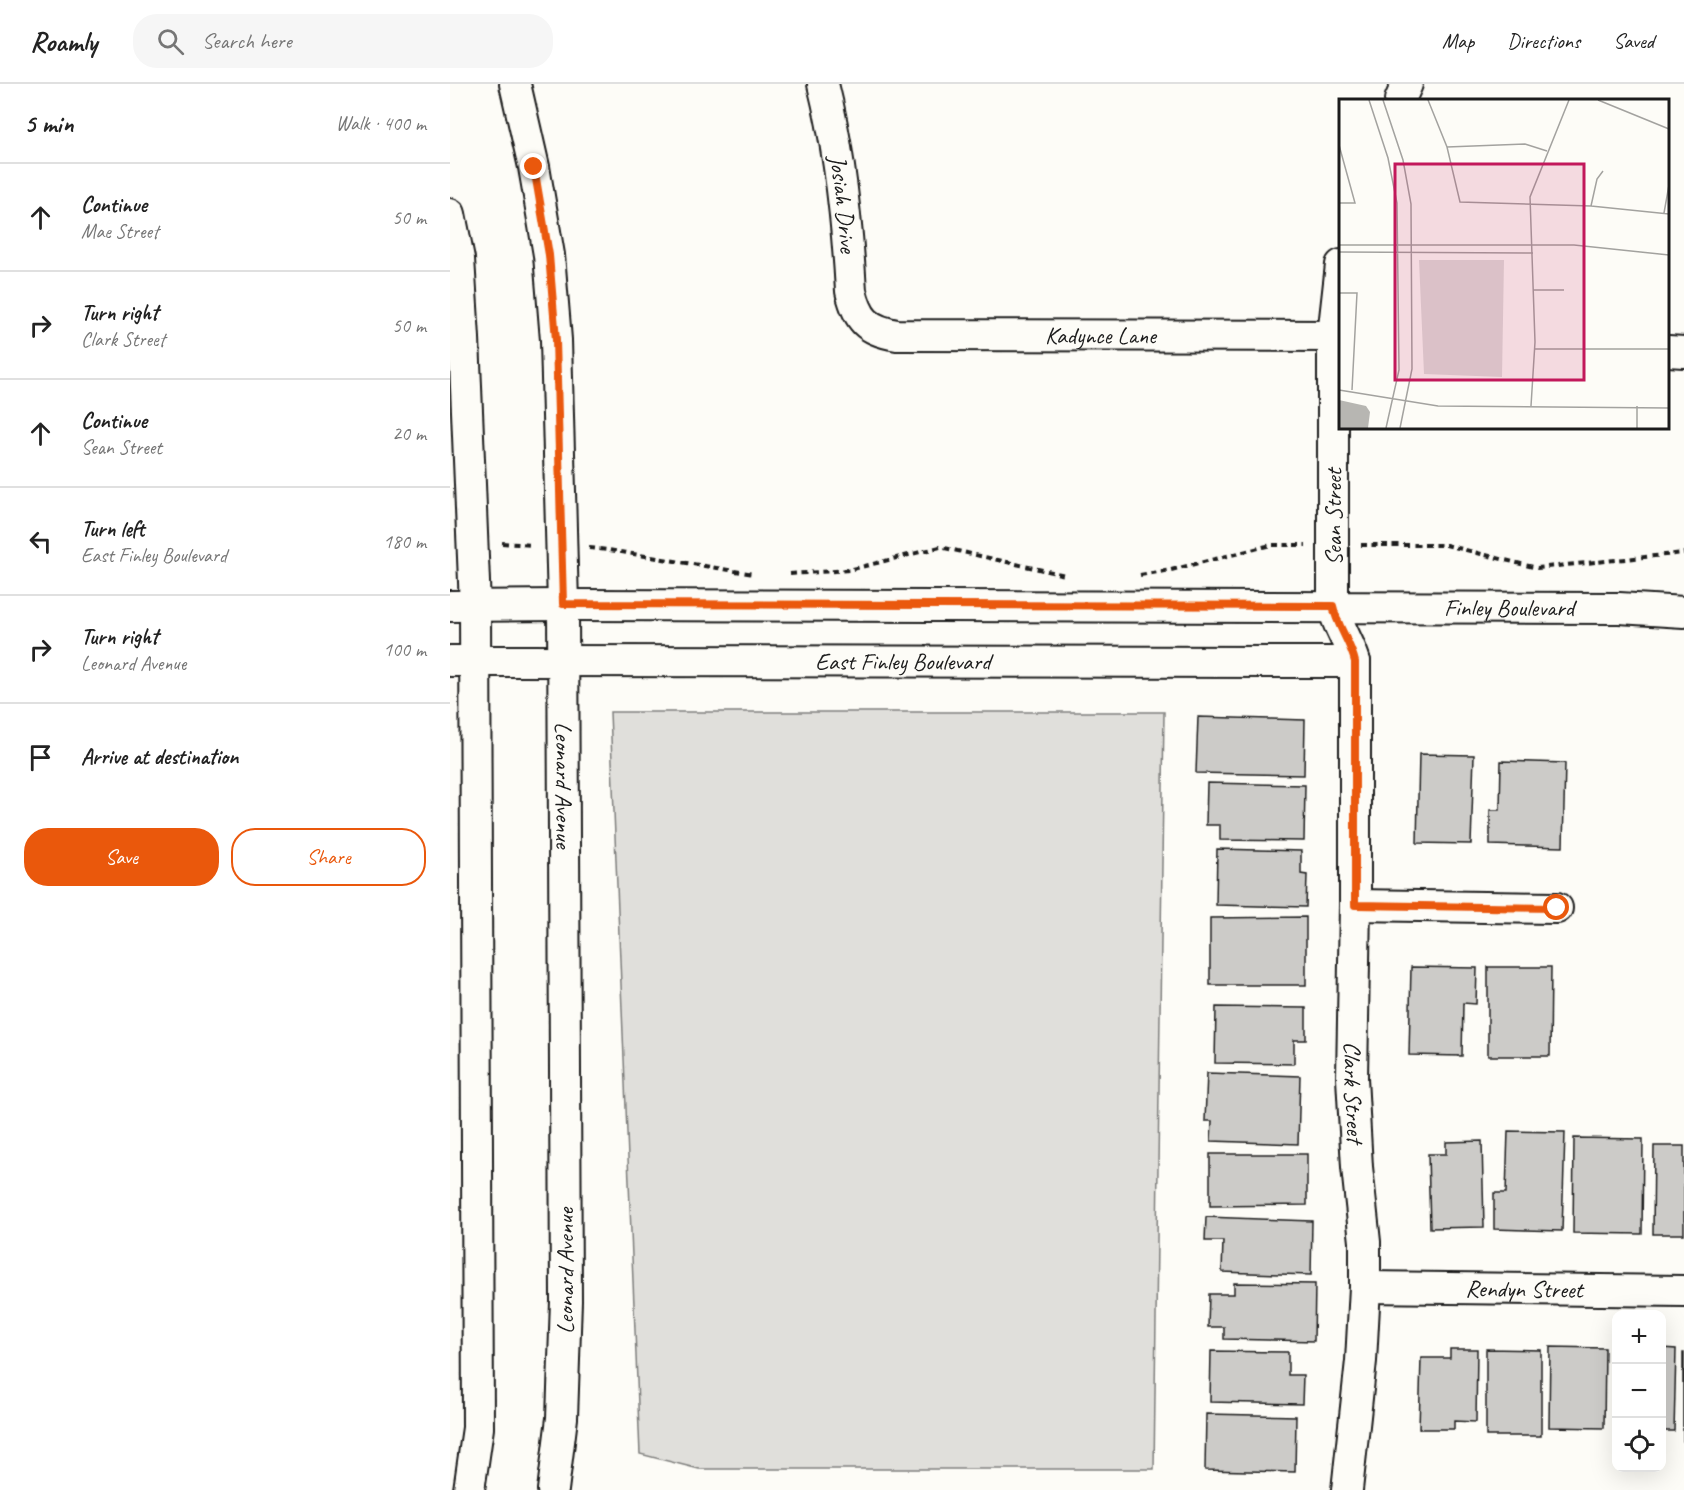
<!DOCTYPE html>
<html lang="en">
<head>
<meta charset="utf-8">
<style>
	:root { --surface:#fff; --page:#f6f6f6; --text:#222; --muted:#767676; --line:#e0e0e0; --accent:#ea580c }
	body { margin:0; font-family:Caveat,sans-serif; background:var(--page); color:var(--text) }
	.controls { position:absolute; right:18px; bottom:18px; display:grid; overflow:hidden; border-radius:12px; box-shadow:0 6px 24px #0002 }
	.controls button { width:54px; height:54px; display:grid; place-items:center; padding:0; border:0; border-bottom:2px solid var(--line); background:var(--surface); color:var(--text); font:30px sans-serif }
	.stop { position:absolute; width:18px; height:18px; margin:-14px; border:4px solid #ea580c; border-radius:50%; background:#fff }
	.stop.end { background:#ea580c; border-color:#fff; box-shadow:0 2px 6px #0008 }
	.list { margin:0; padding:0; list-style:none }
	h2 { display:flex; justify-content:space-between; align-items:center; height:78px; margin:0; padding:0 24px; font-size:26px }
	h2 small { font-size:20px; font-weight:400; color:var(--muted) }
	.list li { display:grid; grid-template-columns:39px 1fr auto; gap:18px; align-items:center; box-sizing:border-box; height:108px; padding:0 24px; border-top:2px solid var(--line) }
	.list b { display:block; font-size:22px; white-space:nowrap }
	.list p { margin:0; font-size:20px; white-space:nowrap; color:var(--muted) }
	.list em { font-size:20px; font-style:normal; color:var(--muted) }
	.actions { display:flex; gap:12px; padding:18px 24px }
	.actions a { flex:1; padding:14px 0; border:2px solid var(--accent); border-radius:24px; text-align:center; font-size:21px; color:var(--accent) }
	.actions .main { background:var(--accent); color:#fff }
	.icon { flex:none; width:33px; height:33px; fill:none; stroke:currentColor; stroke-width:2; stroke-linecap:round; stroke-linejoin:round }
	.map { position:relative; flex:none; width:1234px; height:1406px; overflow:hidden }
	header { display:flex; align-items:center; gap:36px; box-sizing:border-box; height:84px; padding:0 30px; background:var(--surface); border-bottom:2px solid var(--line) }
	header strong { font-size:28px }
	nav { display:flex; gap:33px; margin-inline-start:auto; font-size:21px }
	.search { width:420px; height:54px; background:var(--page); display:flex; align-items:center; gap:15px; box-sizing:border-box; padding:0 21px; border-radius:24px; color:var(--muted); font-size:22px }
	main { display:flex }
	aside { flex:1; background:var(--surface) }
	.map>svg:first-child { display:block }
</style>
</head>
<body>
<header>
<strong>Roamly</strong>
<div class="search"><svg class="icon" aria-label="search" viewBox="0 0 24 24"><circle cx="10" cy="10" r="6"/><path d="M15 15l6 6"/></svg>Search here</div>
<nav><a>Map</a><a>Directions</a><a>Saved</a></nav>
</header>
<main>
<aside>
<h2>5 min<small>Walk · 400 m</small></h2>
<ul class="list">
<li><svg class="icon" aria-label="ahead" viewBox="0 0 24 24"><path d="M12 20V5M6 11l6-6 6 6"/></svg><div><b>Continue</b><p>Mae Street</p></div><em>50 m</em></li>
<li><svg class="icon" aria-label="right" viewBox="0 0 24 24"><path d="M7 20v-9h11M14 6l5 5-5 5"/></svg><div><b>Turn right</b><p>Clark Street</p></div><em>50 m</em></li>
<li><svg class="icon" aria-label="ahead" viewBox="0 0 24 24"><path d="M12 20V5M6 11l6-6 6 6"/></svg><div><b>Continue</b><p>Sean Street</p></div><em>20 m</em></li>
<li><svg class="icon" aria-label="left" viewBox="0 0 24 24"><path d="M17 20v-9H6M10 6l-5 5 5 5"/></svg><div><b>Turn left</b><p>East Finley Boulevard</p></div><em>180 m</em></li>
<li><svg class="icon" aria-label="right" viewBox="0 0 24 24"><path d="M7 20v-9h11M14 6l5 5-5 5"/></svg><div><b>Turn right</b><p>Leonard Avenue</p></div><em>100 m</em></li>
<li><svg class="icon" aria-label="arrive" viewBox="0 0 24 24"><path d="M6 21V4h12l-3 4 3 4H6"/></svg><div><b>Arrive at destination</b></div></li>
</ul>
<div class="actions"><a class="main">Save</a><a>Share</a></div>
</aside>
<div class="map">
<svg width="1234" height="1406" viewBox="0 0 1234 1406">
	<rect width="100%" height="100%" fill="#fdfcf7"/>
	<filter id="ink" filterUnits="userSpaceOnUse"><feTurbulence type="fractalNoise" baseFrequency=".0167" numOctaves="2"/><feDisplacementMap in="SourceGraphic" scale="12" xChannelSelector="R" yChannelSelector="G"/><feConvolveMatrix kernelMatrix="1 2 1 2 8 2 1 2 1" color-interpolation-filters="sRGB"/></filter>
	<g filter="url(#ink)">
		<path fill="#e0dfdb" stroke="#7e7e7c" stroke-width="1.5" d="M160,628H714L704,1385H249L190,1370Z"/>
		<path fill="#cccbc8" stroke="#1c1c1c" stroke-width="1.5" d="M748,633L855,636L854,691L746,689Z
			M969,670L1024,671L1021,760L967,759Z
			M1051,677L1115,679L1113,763L1040,761V726H1050Z
			M757,699L855,701L854,757L770,756V741H756Z
			M767,765L851,767V790L857,791L856,823L766,821Z
			M856,833V901H760V834Z
			M961,883L1027,884L1026,920L1013,919L1012,972L959,971Z
			M1038,883H1101L1100,972H1038Z
			M766,923L856,924V956H844V980L765,979Z
			M757,989L850,992L848,1060L761,1057L762,1037H755Z
			M1058,1047L1115,1048L1112,1147L1044,1145V1109H1056Z
			M1124,1054L1193,1055L1192,1150L1123,1149Z
			M1032,1057L1034,1143L980,1144L978,1070H996V1058Z
			M1204,1062H1234V1150H1203Z
			M760,1070H857V1121L760,1122Z
			M756,1133L862,1137L861,1191L772,1188L773,1157H755Z
			M784,1199L865,1200L864,1257L774,1255V1243H758L759,1210H784Z
			M1100,1263L1155,1264L1154,1344L1099,1343Z
			M1212,1264L1226,1265L1224,1347H1212Z
			M1000,1265H1027L1026,1338L1004,1337V1345H969L971,1274H1000Z
			M1036,1265L1091,1266V1352H1036Z
			M761,1267L838,1268V1291H853L852,1320L760,1318Z
			M1233,1269H1234V1357H1233Z
			M756,1330L846,1332L845,1388L755,1386Z"/>
		<g fill="none" stroke-linecap="round" stroke-linejoin="round">
			<g stroke="#1c1c1c" stroke-width="34">
				<g id="minor">
					<path id="s1" d="M65,0L84,83L99,171L106,256L113,521L116,1217L112,1334L103,1406"/>
					<path id="s2" d="M373,0C390,68 397,136 401,207C408,236 417,246 447,251L891,252"/>
					<path d="M950,16L957,0"/>
					<path d="M0,130L9,175L14,254L25,522L28,1344L19,1406"/>
					<path id="s3" d="M891,181L883,252V522C887,542 900,559 905,578V821L902,994L907,1083L915,1158V1203L911,1277L897,1406"/>
					<path d="M1218,267L1234,268"/>
					<path id="s4" d="M0,522L113,521L1169,524L1234,528"/>
					<path id="s5" d="M0,577L905,578"/>
					<path d="M905,821L1107,824"/>
					<path id="s6" d="M915,1203L1234,1207"/>
				</g>
			</g>
			<path stroke="#1c1c1c" stroke-width="4" stroke-dasharray="6 4.5" stroke-linecap="butt" d="M52,459L83,461
				M911,461H996L1087,484L1234,469
				M139,464L159,466L303,490
				M340,490L399,486L490,463L615,491
				M690,491L721,486L821,461H856"/>
			<use href="#minor" stroke="#fdfcf7" stroke-width="30"/>
		</g>
	</g>
	<g fill="none" stroke-linecap="round" stroke-linejoin="round" filter="url(#ink)">
		<path stroke="#ea580c" stroke-width="8" d="M84,83L99,171L106,256L113,520L883,522C887,542 901,559 905,578V821L1107,824"/>
	</g>
	<g text-anchor="middle" stroke-width="4.5" stroke-linejoin="round" paint-order="stroke">
		<g font-size="24" fill="#1c1c1c" stroke="#fdfcf7">
			<text dy="8" stroke="none"><textPath href="#s2" startOffset="122">Josiah Drive</textPath></text>
			<text dy="8" stroke="none"><textPath href="#s2" startOffset="482">Kadynce Lane</textPath></text>
			<text transform="translate(883 433) rotate(-90)" y="8">Sean Street</text>
			<text dy="8" stroke="none"><textPath href="#s4" startOffset="1059">Finley Boulevard</textPath></text>
			<text dy="8" stroke="none"><textPath href="#s5" startOffset="453">East Finley Boulevard</textPath></text>
			<text dy="8" stroke="none"><textPath href="#s1" startOffset="705">Leonard Avenue</textPath></text>
			<text dy="8" stroke="none"><textPath href="#s3" startOffset="832">Clark Street</textPath></text>
			<text transform="translate(115 1187) rotate(-90)" y="8">Leonard Avenue</text>
			<text dy="8" stroke="none"><textPath href="#s6" startOffset="159">Rendyn Street</textPath></text>
		</g>
	</g>
	<g transform="translate(889 15)">
		<rect width="330" height="330" fill="#fdfcf7"/>
		<path d="M80,161H165L163,278L85,275Z" fill="#e0dfdb"/>
		<path d="M0,301L27,307L31,313L29,329H0Z" fill="#b7b6b2"/>
		<path fill="none" stroke="#a3a29f" stroke-width="1.5" d="M30,1L49,59L58,104L60,271L47,329M44,1L64,61L72,105L73,270L61,329M89,1L108,48L121,103L252,107L330,115M259,1L330,30M0,46L16,104H0M108,48L186,45L208,52M252,107L258,80L264,72M325,114L330,86M0,146H235L330,156M0,153L194,154M194,191H225M0,194H18L13,291M196,250H330M0,291L99,307L330,309M192,307L196,243L191,98L230,1M298,307V329"/>
		<path fill="#c2185b" fill-opacity="0.15" stroke="#c2185b" stroke-width="3" d="M56,65H245V281H56Z"/>
		<rect width="330" height="330" fill="none" stroke="#1c1c1c" stroke-width="3"/>
	</g>
</svg>
<div class="controls">
<button>+</button>
<button>−</button>
<button><svg class="icon" aria-label="locate" viewBox="0 0 24 24"><circle cx="12" cy="12" r="6"/><path d="M12 2v4M12 18v4M2 12h4M18 12h4"/></svg></button>
</div>
<div class="stop" style="left:1107px;top:824px"></div>
<div class="stop end" style="left:84px;top:83px"></div>
</div>
</main>
</body>
</html>
